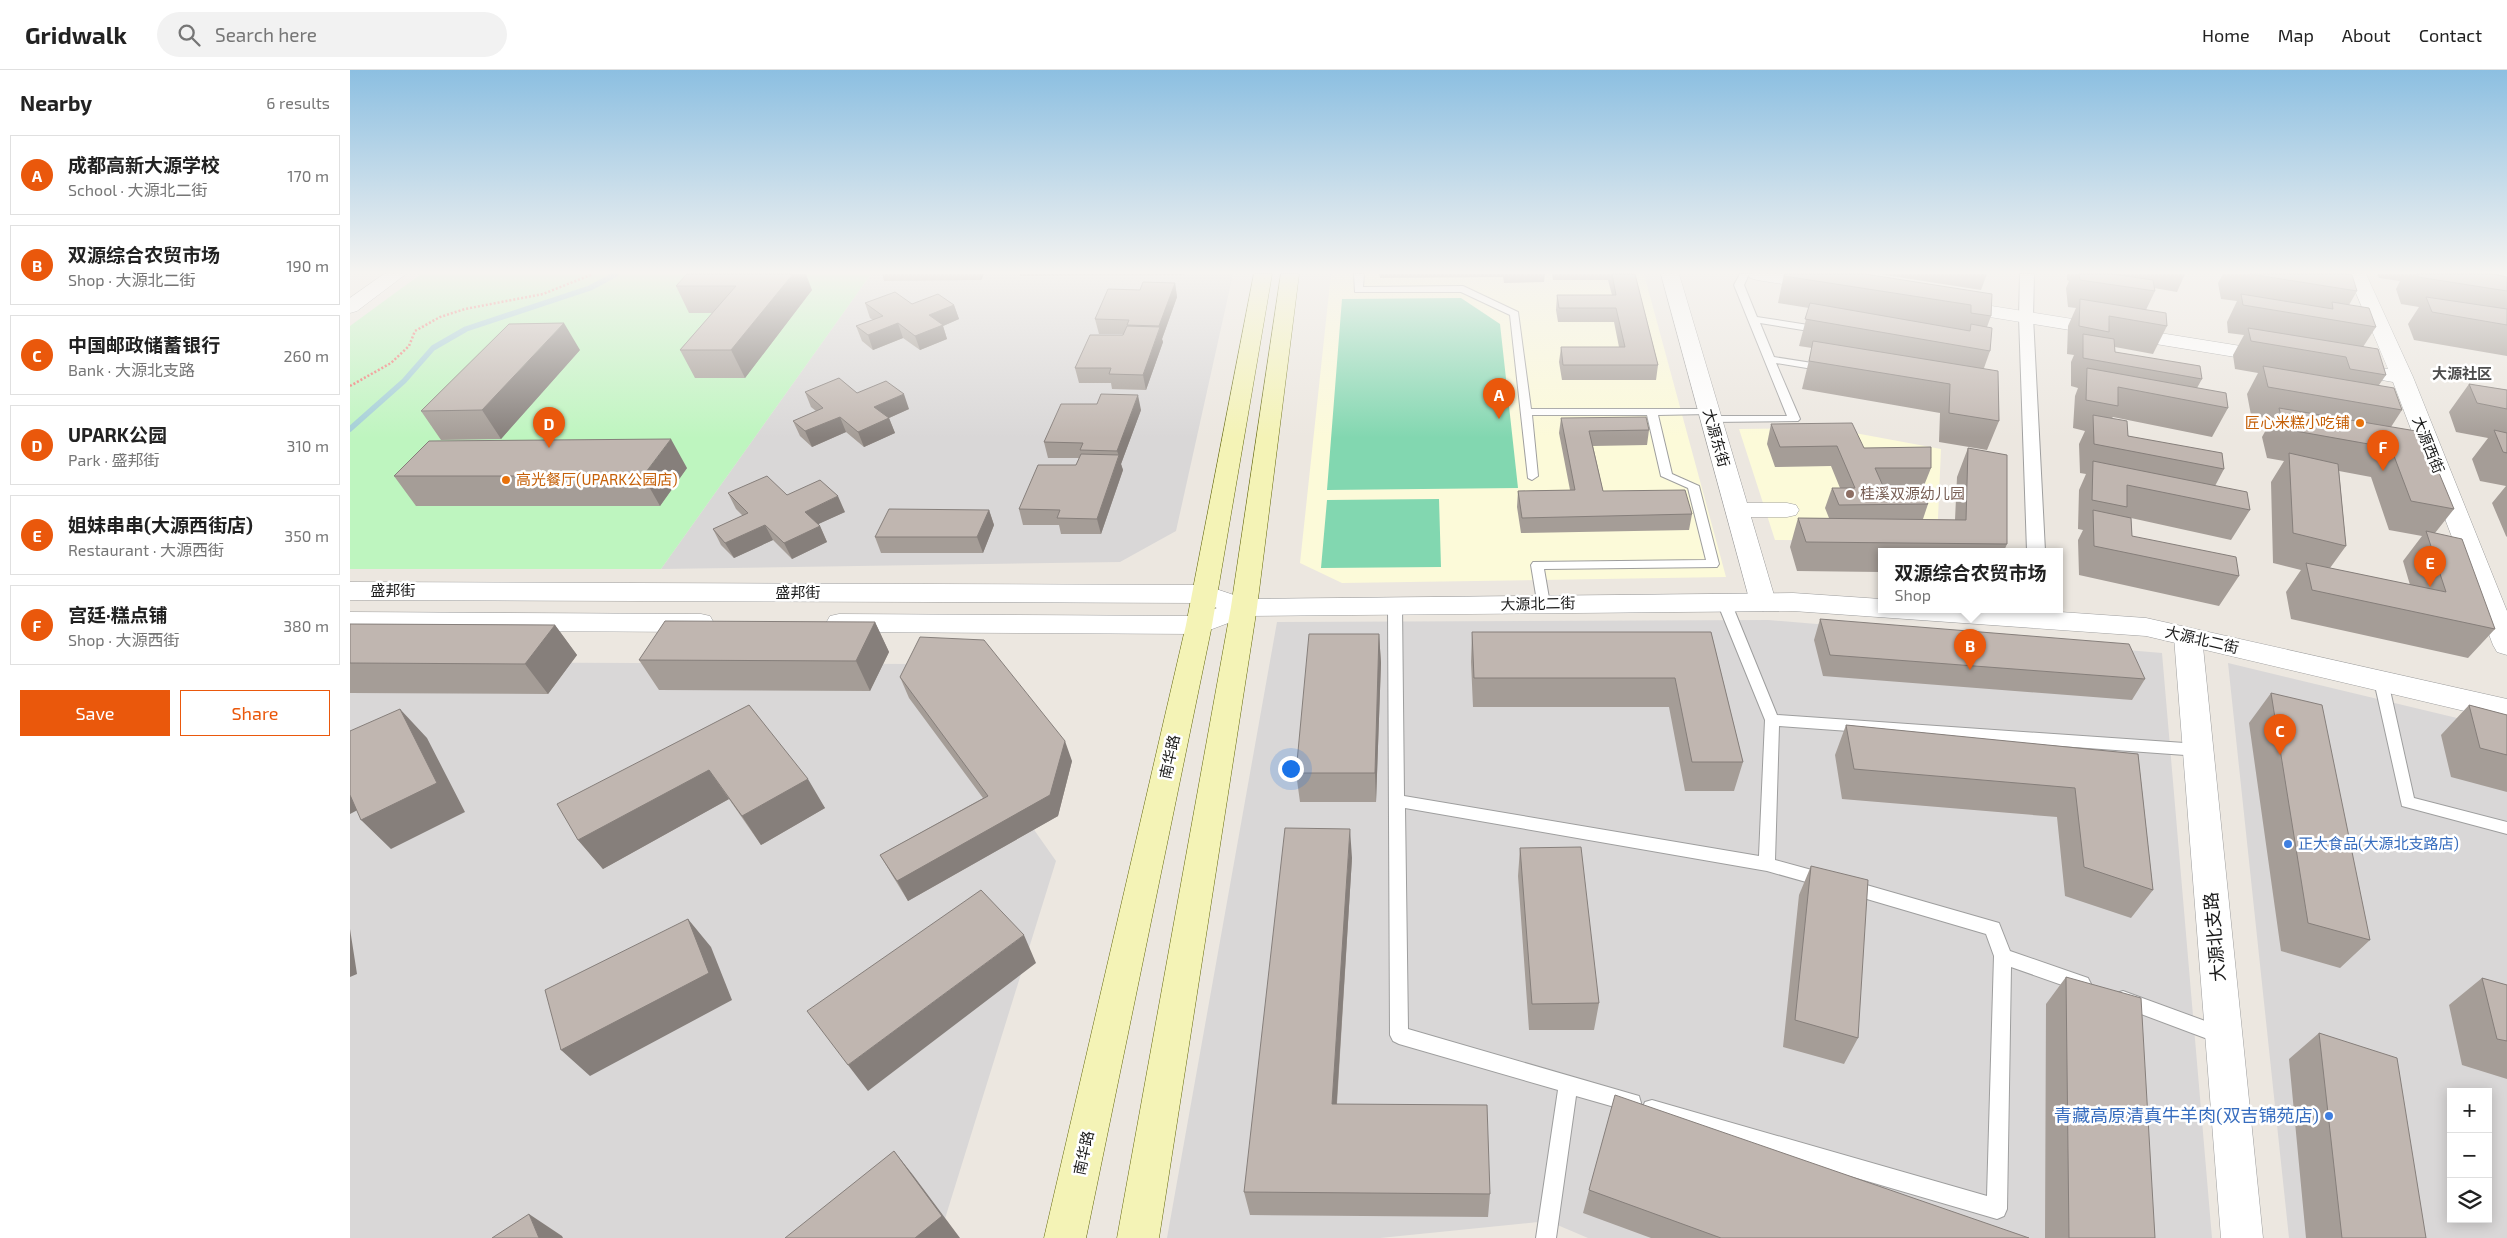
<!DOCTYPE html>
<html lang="en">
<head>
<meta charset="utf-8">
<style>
	:root { --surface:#fff; --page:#f2f2f2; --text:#222; --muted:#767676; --line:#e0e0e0; --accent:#ea580c }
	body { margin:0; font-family:"Exo 2","Noto Sans SC",sans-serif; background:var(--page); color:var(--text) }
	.controls { position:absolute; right:15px; bottom:15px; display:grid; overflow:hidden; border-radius:0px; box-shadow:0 2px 12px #0003 }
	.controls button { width:45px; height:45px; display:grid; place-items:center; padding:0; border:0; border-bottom:1px solid var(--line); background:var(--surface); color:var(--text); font:25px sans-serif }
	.you { position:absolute; left:940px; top:698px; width:18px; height:18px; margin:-12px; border:4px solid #fff; border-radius:50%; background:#1a73e8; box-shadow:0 0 0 8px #1a73e833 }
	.badge { display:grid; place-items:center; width:32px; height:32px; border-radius:50%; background:var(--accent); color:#fff; font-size:16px; font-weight:700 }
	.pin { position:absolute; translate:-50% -41px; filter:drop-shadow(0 1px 2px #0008) }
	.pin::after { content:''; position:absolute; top:26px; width:18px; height:15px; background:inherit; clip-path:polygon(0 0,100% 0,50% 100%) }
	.popup { position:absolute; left:1528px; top:478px; width:185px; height:65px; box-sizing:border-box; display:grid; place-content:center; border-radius:0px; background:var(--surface); filter:drop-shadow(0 1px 4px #0005); font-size:16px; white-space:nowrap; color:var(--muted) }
	.popup b { font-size:19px; color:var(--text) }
	.popup::after { content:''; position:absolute; left:50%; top:100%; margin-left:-10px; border:10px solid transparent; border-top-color:var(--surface) }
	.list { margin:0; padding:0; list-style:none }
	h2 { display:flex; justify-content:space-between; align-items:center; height:65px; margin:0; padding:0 20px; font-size:21px }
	h2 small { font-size:16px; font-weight:400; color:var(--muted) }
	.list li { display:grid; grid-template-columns:32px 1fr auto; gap:15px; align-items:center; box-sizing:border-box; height:80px; margin:0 10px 10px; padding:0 10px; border:1px solid var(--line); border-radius:0px }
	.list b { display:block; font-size:19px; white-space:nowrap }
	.list p { margin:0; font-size:16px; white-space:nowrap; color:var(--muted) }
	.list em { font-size:16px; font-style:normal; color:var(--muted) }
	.actions { display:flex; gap:10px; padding:15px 20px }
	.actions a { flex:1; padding:11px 0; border:1px solid var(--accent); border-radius:0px; text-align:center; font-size:18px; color:var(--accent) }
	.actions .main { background:var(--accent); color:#fff }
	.icon { flex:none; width:28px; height:28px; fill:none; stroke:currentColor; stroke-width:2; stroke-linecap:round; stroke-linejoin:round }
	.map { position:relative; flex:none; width:2157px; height:1168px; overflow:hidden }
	header { display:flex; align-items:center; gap:30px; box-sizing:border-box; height:70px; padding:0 25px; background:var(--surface); border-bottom:1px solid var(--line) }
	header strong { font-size:24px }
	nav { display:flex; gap:28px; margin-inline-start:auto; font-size:18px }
	.search { width:350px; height:45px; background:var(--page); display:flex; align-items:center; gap:12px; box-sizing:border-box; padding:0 18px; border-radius:28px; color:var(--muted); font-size:19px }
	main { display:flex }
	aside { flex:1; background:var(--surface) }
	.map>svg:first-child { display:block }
</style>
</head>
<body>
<header>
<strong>Gridwalk</strong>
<div class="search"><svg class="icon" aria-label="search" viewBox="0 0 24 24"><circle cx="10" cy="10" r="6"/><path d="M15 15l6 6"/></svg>Search here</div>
<nav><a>Home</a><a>Map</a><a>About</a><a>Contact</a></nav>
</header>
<main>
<aside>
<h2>Nearby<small>6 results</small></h2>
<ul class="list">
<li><span class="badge">A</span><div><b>成都高新大源学校</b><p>School · 大源北二街</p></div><em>170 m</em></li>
<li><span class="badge">B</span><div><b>双源综合农贸市场</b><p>Shop · 大源北二街</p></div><em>190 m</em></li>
<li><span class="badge">C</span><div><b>中国邮政储蓄银行</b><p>Bank · 大源北支路</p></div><em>260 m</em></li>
<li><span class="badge">D</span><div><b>UPARK公园</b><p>Park · 盛邦街</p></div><em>310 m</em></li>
<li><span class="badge">E</span><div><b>姐妹串串(大源西街店)</b><p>Restaurant · 大源西街</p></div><em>350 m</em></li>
<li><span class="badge">F</span><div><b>宫廷·糕点铺</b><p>Shop · 大源西街</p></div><em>380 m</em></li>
</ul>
<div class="actions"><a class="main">Save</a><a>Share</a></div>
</aside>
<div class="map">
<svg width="2157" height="1168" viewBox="0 0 2157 1168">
	<rect width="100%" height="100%" fill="#ece7e0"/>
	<path fill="#d9d7d7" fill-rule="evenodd" d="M521,204H883L826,461L770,492L311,499Z
		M1418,550L1812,583L1862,1168H1238L1198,1151L1030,1168H817L927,552Z
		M0,592L568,594L706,791L589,1168H0Z
		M1878,593L2157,660V1168H1939ZM2101,1022H2138V1149H2101Z"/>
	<path fill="#fcfad9" d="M981,204H1294L1376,507L992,513L950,493Z
		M1478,358L1591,379L1587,471L1425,470L1389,359Z"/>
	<path fill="#bef5bf" d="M71,204H521L311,499H0V256Z"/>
	<path fill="#82d7b0" d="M1111,228L1150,254L1168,418L977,420L992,229Z
		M1089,429L1091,497L971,498L977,430Z"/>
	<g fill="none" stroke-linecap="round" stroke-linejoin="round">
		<path stroke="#a3cfd7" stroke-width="5.5" d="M0,359L54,311L83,278L116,259L240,218L266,204"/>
		<g stroke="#9e9e9e" stroke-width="2">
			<path id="service" d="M1004,204H1014L1013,217L1113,216L1168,242L1181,339H1362V343L1358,344L1308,345L1322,404L1349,416L1369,494L1367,497L1194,499L1200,534L1193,538L1188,537L1181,495L1183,492L1356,490L1338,418L1311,406L1297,345H1182L1188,406L1182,410L1178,408L1160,245L1111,222H1005Z
				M1390,204H1399L1394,215L1407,247L1471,257L1476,260L1471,263L1410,253L1424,287L1475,295L1480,298L1475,301L1426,293L1450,349L1448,351L1360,352L1354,349L1360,346H1437L1384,215Z
				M1374,528L1381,532L1427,645L1849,674L1854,676L1856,680L1854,684L1849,686L1429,656L1425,790L1480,805L1482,810L1480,815L1474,817L1417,801L1055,738L1058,959L1282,1024L1289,1026L1291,1033L1289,1040L1282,1042L1226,1026L1206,1168H1186L1208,1020L1049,974L1043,971L1040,965L1038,536L1045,532L1052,536L1054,726L1409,786L1415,650L1367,532Z
				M2031,606L2038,611L2064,728L2157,752V764L2052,736L2024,611Z
				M1499,810L1649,853L1660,881L1738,908L1741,914L1738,920L1732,922L1661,897L1657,1139L1654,1146L1647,1149L1295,1046L1292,1039L1295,1032L1302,1030L1637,1126L1644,886L1636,864L1493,822L1491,817L1493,812Z
				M1773,921L1877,959L1880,965L1877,971L1871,974L1767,935L1764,929L1767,923Z"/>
		</g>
		<g stroke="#9e9e9e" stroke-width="2">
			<path id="pedestrian" d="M1670,204H1684L1683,247L1695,481H1677L1669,247Z"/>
		</g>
		<g stroke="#9e9e9e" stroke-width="1">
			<path id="minor" d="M1311,204H1329L1397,433H1437L1446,435L1449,440L1446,445L1437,447H1401L1426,532L1422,538L1413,541L1404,538L1400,532Z
				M1398,204H1445L1477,210L1479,214L1477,218L1470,220L1407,210L1400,208Z
				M1998,204H2016L2063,307L2157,541V585L2147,582L2143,575L2043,312L1992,303L1989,299L1992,295L1999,293L2038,299Z
				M1604,230L1922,281L1929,283L1932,287L1929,291L1922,293L1597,240L1594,236L1597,232Z
				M1838,558L1848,560L1852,567L1913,1168H1871L1824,567L1828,560Z"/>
		</g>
		<g stroke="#9e9e9e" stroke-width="1">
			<path id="tertiary" d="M34,204H56L7,241L0,243V228Z
				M0,512L854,515L887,526L889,529L1443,523L1531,529V539H1667L1796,548L2157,629V651L1796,566L1443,541L897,546L849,564L489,562L480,560L476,553L480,546L489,544L846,546L867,538L852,533L0,530Z
				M0,542L351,544L360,546L364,553L360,560L351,562L0,560Z"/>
		</g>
		<g stroke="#64680b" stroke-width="1">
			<path id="secondary" d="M904,204H922L862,555L736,1168H694L836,555Z
				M931,204H949L907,537L809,1168H767L881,537Z"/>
		</g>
		<path stroke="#f0726d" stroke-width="2.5" stroke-dasharray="2 2" stroke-linecap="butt" d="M0,316L41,293L59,276L65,261L90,247L115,239L193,224L243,204"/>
		<use href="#service" fill="#fff" fill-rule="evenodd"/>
		<use href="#pedestrian" fill="#fff" fill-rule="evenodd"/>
		<use href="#minor" fill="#fff" fill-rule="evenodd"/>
		<use href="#tertiary" fill="#fff" fill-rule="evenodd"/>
		<use href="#secondary" fill="#f4f3b6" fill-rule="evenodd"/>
	</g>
	<path fill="#a59d97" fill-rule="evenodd" d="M337,204L462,220L395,308H345L330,280L362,243H339L326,216Z
		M532,204H634L631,210L534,211Z
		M670,204H834V205L670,206Z
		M1029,204H1195L1194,212L1154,213L1153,207L1030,208Z
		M1202,204H1285L1308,295L1306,310H1212L1209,292L1211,277H1269L1264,252H1208L1206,240L1207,225H1262L1258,210H1203Z
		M1434,204L1642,224L1641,246L1637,257L1640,281L1634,298L1649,351L1637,380L1589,372L1590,343L1452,319L1462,278L1449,276L1459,238L1428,233Z
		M1528,204H1637L1631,220Z
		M1717,204H1835L1827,222L1804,218L1805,221L1796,240L1817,256L1803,284L1765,277V282L1852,309L1847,318L1878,338L1862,367L1763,347L1762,348L1778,366L1874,399L1865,416L1900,440L1881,470L1781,448L1782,466L1889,506L1869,536L1729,505L1728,470L1733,460L1728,459L1729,420L1736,404L1730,403L1729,374L1735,361L1723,358L1725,326L1728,318L1721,316V292L1724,285L1717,284L1718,256L1726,238L1718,237L1716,218L1719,211L1717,210Z
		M1873,204H1996L2007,221L1999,235L2026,257L2013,277L2036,305L2029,315L2052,340L2041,357L2104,439L2085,463L2145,559L2118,588L1941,549L1936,522L1951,500L1923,493L1921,412L1934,391L1917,388L1912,367L1922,349L1901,345L1897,324L1908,303L1885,299L1883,285L1894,265L1878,263L1877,252L1887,231L1871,229L1868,213ZM1989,401L2021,407L2039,460L2072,466L2053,491L2060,515L1980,498L1996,476Z
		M2027,204H2149V205L2157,207V286L2064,270L2058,254L2069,237L2051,234L2046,219L2050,211L2029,208Z
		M825,213L827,227L812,269L813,272L796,320L762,319L761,313H729L725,298L774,264H749L745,249L790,220Z
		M515,233L604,235L609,249L593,256L597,269L570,280L553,268L523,280L512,271L506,256L523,250L520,248Z
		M230,280L151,369L91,370L71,341Z
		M2119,314L2157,320V467L2156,466L2142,433L2156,416L2130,411L2122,389L2138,368L2106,362L2099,342Z
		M455,322L507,323L559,339L539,348L545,363L514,377L496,362L462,377L450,366L443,351L466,341L461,337Z
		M791,340L771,394L773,400L751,464H711L709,455H673L669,439L726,395L729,388H698L694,372Z
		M1211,348L1299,360L1297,375L1243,376L1253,421L1342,444L1339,460L1171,463L1167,437L1168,421L1220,420L1209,363Z
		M1421,354L1514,378L1581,398L1573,418H1570L1578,434L1573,449L1605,450L1607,407L1618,378L1657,474L1654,481H1531V502L1447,501L1440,477L1448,448H1479L1475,438L1482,418H1490L1481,396L1425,397L1417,374Z
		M337,398L310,436H66L44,406Z
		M378,423L437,425L495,442L468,454L470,456L477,472L442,489L423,470L384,488L371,475L363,459L393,446L386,439Z
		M639,440L644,455L633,483H531L525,467Z
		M1470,549L1795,609L1782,630L1473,606L1464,570Z
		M525,552L539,582L520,621L309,620L289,590Z
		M0,554L205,555L227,585L198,624L0,623Z
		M1122,562H1361L1393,692L1384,721H1335L1319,637H1123L1121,592Z
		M1029,564L1031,593L1026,732H950L946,703Z
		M550,607L722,691L708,746L558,831L542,805L530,785L633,728L559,628Z
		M1921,623L2020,870L1990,898L1931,881L1899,653Z
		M399,635L475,738L411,775L379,729L253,799L228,770Z
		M2119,635L2157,645V722L2101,707L2091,665Z
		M1496,655L1788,684L1803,820L1781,848L1715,826L1707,747L1492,729L1485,685Z
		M1170,778L1249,933L1244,960H1179L1168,806Z
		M1002,788L987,1034L1140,1124L1138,1147L900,1145L894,1122Z
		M1461,796L1508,968L1494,994L1433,977L1449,825Z
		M1716,907L1805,1168H1695L1696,934Z
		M2132,908L2157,915V1009L2112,995L2099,935Z
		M1969,963L2076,1168H1956L1939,989Z
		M1239,1120L1679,1168H1301L1233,1143Z"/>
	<path fill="#867f7b" d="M443,204H456L462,220L395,308L381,280Z
		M629,204H634L631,210Z
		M825,213L827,227L812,269L813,272L796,320L793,305L810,258L809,256Z
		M604,235L609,249L593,256L597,269L570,280L565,266L579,245Z
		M214,253L230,280L151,369L132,340Z
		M548,253L553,268L523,280L518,265Z
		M554,324L559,339L530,352L524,337Z
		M788,325L791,340L771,394L773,400L751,464L747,449L769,386L767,381Z
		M490,347L496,362L462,377L455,361Z
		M539,348L545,363L514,377L508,362Z
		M321,369L337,398L310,436L293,406Z
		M488,426L495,442L462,457L455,442Z
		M639,440L644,455L633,483L627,467Z
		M415,455L423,470L384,488L375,473Z
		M470,456L477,472L442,489L434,473Z
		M525,552L539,582L520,621L506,591Z
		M205,555L227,585L198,624L175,594Z
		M1029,564L1031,593L1026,732L1025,703Z
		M50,639L77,668L115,742L41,779L11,750Z
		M715,671L722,691L708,746L558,831L547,811Z
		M359,700L379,729L253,799L228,770Z
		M458,709L475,738L411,775L392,746Z
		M0,713L21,733L0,744Z
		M1000,759L1002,788L985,1059L982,1034Z
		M338,849L361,877L382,930L240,1006L211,980Z
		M0,859L7,904L0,907Z
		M674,865L686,893L518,1021L498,995Z
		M544,1081L563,1105L610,1168H565Z
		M179,1144L212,1166L213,1168H189Z"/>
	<path fill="#c0b6b0" stroke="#867f7b" d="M337,204H443L381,280H330L386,216H326Z
		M1262,204H1285L1308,295H1213L1211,277H1275L1266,238H1209L1207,225H1266Z
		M1434,204H1515L1642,224L1641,246L1621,243V235L1434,206Z
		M1729,204H1762L1803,210L1805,221L1730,210Z
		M1900,204H1996L2002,205L2007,221Z
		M2067,204H2142L2157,207V221L2068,207Z
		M793,212L825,213L809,256L777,255L779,250L745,249L758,219L790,220Z
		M545,222L562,234L588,224L604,235L579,245L593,255L565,266L548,253L518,265L506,256L533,246L515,233Z
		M1891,224L1983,239L1982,232L2019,238L2026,257L1893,235Z
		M2076,227L2157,239V255L2082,242Z
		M1730,229L1816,243L1817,256L1759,246V262L1729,256Z
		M1460,233L1620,261L1621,254L1642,258L1640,281L1455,249Z
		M214,253L132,340L71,341L159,254Z
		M777,256L810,257L793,305L759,304L761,298H725L740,265H773Z
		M1898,258L2028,279L2036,305L2000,299L1996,287L1901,271Z
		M1733,264L1764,269L1765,282L1850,296L1852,309L1733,288Z
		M1463,271L1648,301L1649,351L1599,343L1600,314L1459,291Z
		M1913,296L2044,318L2052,340L1918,317Z
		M1737,298L1876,323L1878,338L1768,317V336L1736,330Z
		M489,308L507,323L536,311L554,324L524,337L539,348L508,362L490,347L455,361L443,351L473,338L455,322Z
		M2119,314L2157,320V339L2127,333Z
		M751,324L788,325L767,381L730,380L733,373L694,372L711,334H747Z
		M1929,338L2072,362L2104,439L2061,431L2041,378L1934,359Z
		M1743,345L1777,351L1778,366L1872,383L1874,399L1744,374Z
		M1296,347L1299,360L1239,361L1253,421L1335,420L1342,444L1172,448L1168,421L1225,420L1211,348Z
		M1502,353L1514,378L1581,377V398H1525L1533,416H1569L1578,434L1489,435L1482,418H1505L1487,376L1430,377L1421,354Z
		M2144,360L2157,363V383L2153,382Z
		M321,369L293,406H44L79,371Z
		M1618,378L1657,385V474L1456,472L1448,448L1616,450Z
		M1939,383L1988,394L1996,476L1943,463Z
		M731,384L769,385L747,449L707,448L710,440L669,439L688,395H726Z
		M1743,391L1897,422L1900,440L1777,415V437L1742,430Z
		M417,406L437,425L470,410L488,426L455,442L470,456L434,473L415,455L375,473L363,459L398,443L378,423Z
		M539,439L639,440L627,467H525Z
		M1743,440L1781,448L1782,466L1886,487L1889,506L1744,476Z
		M2076,461L2112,469L2145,559L1962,520L1956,493L2096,522Z
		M1470,549L1779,574L1795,609L1480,585Z
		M315,551L525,552L506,591L289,590Z
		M0,554L205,555L175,594L0,593Z
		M1122,562H1361L1393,692H1342L1325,608H1124Z
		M959,564H1029L1025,703H946Z
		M570,567L634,570L715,671L700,725L547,811L530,785L638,726L550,607Z
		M1921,623L1972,635L2020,870L1958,853Z
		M399,635L458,709L392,746L359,700L228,770L207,734Z
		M2119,635L2157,645V685L2130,678Z
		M50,639L87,713L11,750L0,725V661Z
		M1496,655L1788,684L1803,820L1734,797L1725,718L1504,699Z
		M935,758L1000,759L982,1034L1137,1035L1140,1124L894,1122Z
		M1231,777L1249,933L1182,934L1170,778Z
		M1461,796L1518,810L1508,968L1445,950Z
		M631,820L674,865L498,995L457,941Z
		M338,849L359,903L211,980L195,920Z
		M1716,907L1791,928L1805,1168H1719Z
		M2132,908L2157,915V971L2147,969Z
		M1969,963L2047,988L2076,1168H1992Z
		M1265,1025L1679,1168H1371L1239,1120Z
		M544,1081L592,1146L565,1168H435Z
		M179,1144L189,1168H142Z"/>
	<linearGradient id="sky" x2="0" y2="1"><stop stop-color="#8cbfe1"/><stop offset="0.55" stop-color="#f6f4f1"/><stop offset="1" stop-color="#f6f4f1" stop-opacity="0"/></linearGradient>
	<rect width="2157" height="368" fill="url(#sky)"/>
	<g fill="#e8710a" stroke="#fff" stroke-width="2">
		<circle cx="2010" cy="353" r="5"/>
		<circle cx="156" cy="410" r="5"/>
	</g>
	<circle fill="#8d6e63" stroke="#fff" stroke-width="2" cx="1500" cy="424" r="5"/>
	<g fill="#3f7fe0" stroke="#fff" stroke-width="2">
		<circle cx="1938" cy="774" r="5"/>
		<circle cx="1979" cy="1046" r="5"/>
	</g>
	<g text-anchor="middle" stroke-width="5" stroke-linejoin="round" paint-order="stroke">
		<g font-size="15" font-weight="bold" fill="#4d4d4d" stroke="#fff">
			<text x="2112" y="309">大源社区</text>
		</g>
		<g font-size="15" fill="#c56008" stroke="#fff" text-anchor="end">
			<text x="2000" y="358">匠心米糕小吃铺</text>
			<text x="166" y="415" text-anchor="start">高光餐厅(UPARK公园店)</text>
		</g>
		<g font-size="15" fill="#1a1a1a" stroke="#fff">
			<text transform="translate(1366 368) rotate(74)" y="5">大源东街</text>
			<text transform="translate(2078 375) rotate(68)" y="5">大源西街</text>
			<text x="43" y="526">盛邦街</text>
			<text x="448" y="528">盛邦街</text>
			<text transform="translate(1188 534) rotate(-1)" y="5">大源北二街</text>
			<text transform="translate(1852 570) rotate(13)" y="5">大源北二街</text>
			<text transform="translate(820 687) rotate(-78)" y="5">南华路</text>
			<text transform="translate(734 1083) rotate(-78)" y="5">南华路</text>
		</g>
		<g font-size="15" fill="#785e54" stroke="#fff" text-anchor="start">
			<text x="1510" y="429">桂溪双源幼儿园</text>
		</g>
		<g font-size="15" fill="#366cbe" stroke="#fff" text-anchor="start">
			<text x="1948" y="779">正大食品(大源北支路店)</text>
		</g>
		<g font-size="18" fill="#1a1a1a" stroke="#fff">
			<text transform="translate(1865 867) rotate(-95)" y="6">大源北支路</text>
		</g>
		<g font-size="18" fill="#366cbe" stroke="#fff" text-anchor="end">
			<text x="1969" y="1052">青藏高原清真牛羊肉(双吉锦苑店)</text>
		</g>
	</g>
</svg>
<div class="controls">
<button>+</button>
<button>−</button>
<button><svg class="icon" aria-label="layers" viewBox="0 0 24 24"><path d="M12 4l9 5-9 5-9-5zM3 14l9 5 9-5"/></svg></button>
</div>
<div class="you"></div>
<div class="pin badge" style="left:1149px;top:349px">A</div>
<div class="pin badge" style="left:1620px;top:600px">B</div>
<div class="popup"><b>双源综合农贸市场</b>Shop</div>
<div class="pin badge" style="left:1930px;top:685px">C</div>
<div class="pin badge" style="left:199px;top:378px">D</div>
<div class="pin badge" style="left:2080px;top:517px">E</div>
<div class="pin badge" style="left:2033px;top:401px">F</div>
</div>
</main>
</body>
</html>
